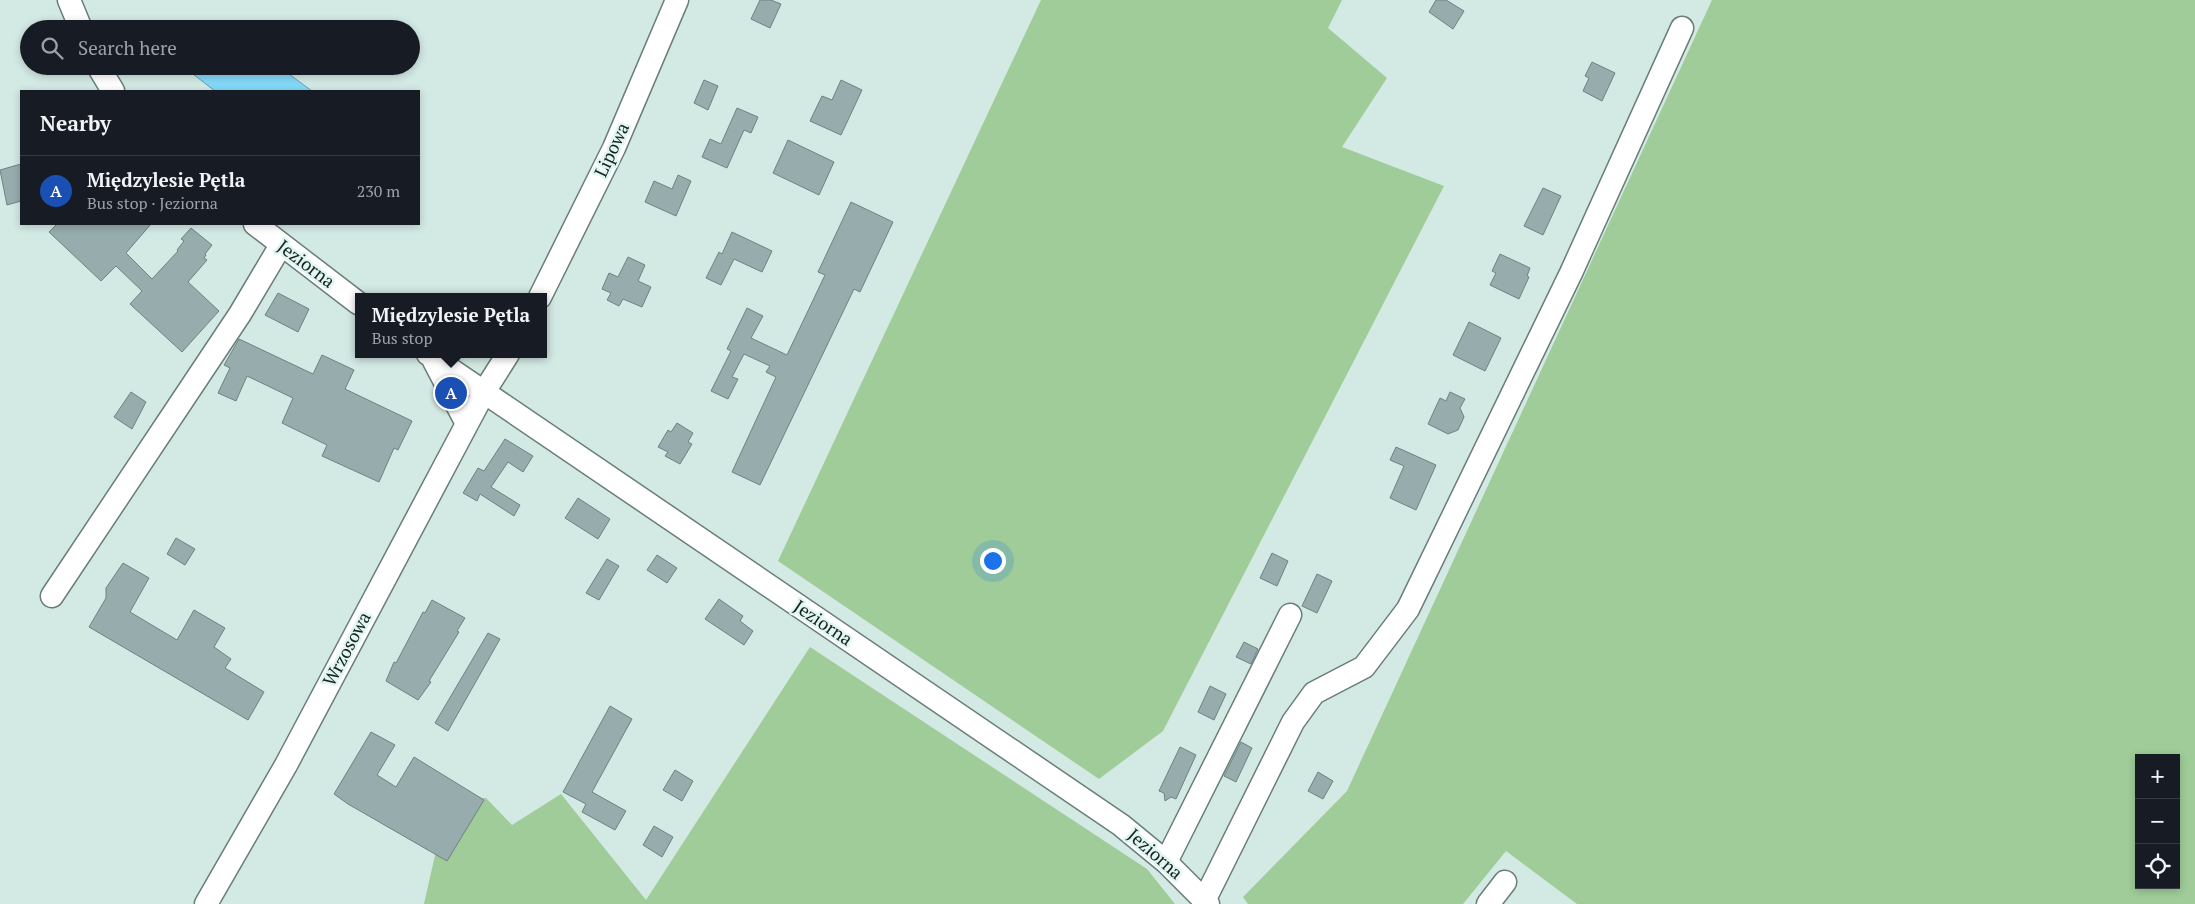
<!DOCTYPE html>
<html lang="en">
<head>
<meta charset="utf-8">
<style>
	:root { --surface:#171b24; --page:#20242c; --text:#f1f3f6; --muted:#9ea1a6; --line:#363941; --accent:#b45309 }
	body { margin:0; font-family:"PT Serif",serif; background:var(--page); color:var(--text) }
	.controls { position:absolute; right:15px; bottom:15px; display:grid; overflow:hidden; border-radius:0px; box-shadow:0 2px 8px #0003 }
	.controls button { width:45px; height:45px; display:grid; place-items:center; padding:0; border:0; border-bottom:1px solid var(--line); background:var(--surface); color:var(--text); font:25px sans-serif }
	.you { position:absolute; left:992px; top:560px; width:18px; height:18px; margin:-12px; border:4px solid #fff; border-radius:50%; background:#1a73e8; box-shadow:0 0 0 8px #1a73e833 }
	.badge { display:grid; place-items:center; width:32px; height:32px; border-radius:50%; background:var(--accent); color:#fff; font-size:16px; font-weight:700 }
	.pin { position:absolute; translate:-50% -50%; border:2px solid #fff; box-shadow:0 1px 5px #0006 }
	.popup { position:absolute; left:355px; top:293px; width:192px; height:65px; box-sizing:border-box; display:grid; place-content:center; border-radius:0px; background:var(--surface); filter:drop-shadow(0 1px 4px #0005); font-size:16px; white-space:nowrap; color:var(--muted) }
	.popup b { font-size:19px; color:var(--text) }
	.popup::after { content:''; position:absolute; left:50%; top:100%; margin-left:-10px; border:10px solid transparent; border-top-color:var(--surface) }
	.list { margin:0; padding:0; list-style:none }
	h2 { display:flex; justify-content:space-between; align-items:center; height:65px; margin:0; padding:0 20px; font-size:21px }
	h2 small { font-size:16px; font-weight:400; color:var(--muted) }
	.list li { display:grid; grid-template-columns:32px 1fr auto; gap:15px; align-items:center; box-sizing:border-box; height:70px; padding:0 20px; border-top:1px solid var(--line) }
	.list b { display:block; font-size:19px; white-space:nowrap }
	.list p { margin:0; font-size:16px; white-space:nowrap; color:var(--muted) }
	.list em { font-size:16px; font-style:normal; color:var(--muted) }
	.icon { flex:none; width:28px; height:28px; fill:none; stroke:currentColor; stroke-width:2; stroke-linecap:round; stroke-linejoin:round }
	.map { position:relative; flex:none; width:2195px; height:904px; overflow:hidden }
	.search { position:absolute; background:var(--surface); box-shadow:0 2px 8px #0003; left:20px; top:20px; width:400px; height:55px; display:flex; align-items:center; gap:12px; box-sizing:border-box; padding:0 18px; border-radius:28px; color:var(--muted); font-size:19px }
	.panel { position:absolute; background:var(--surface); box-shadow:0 2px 8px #0003; left:20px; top:90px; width:400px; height:135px; border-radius:0px }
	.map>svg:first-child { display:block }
</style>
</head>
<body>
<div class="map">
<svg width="2195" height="904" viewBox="0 0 2195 904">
	<rect width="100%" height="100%" fill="#d3e9e4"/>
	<path fill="#9fcc98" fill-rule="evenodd" d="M1041,0H1342L1328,28L1387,78L1342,147L1444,186L1163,731L1099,779L778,561Z
		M1712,0H2195V904H1577L1506,851L1463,904H1248L1243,897L1347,791ZM2139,758H2176V885H2139Z
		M810,647L1147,869L1175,904H424L447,802L486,798L512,825L561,794L646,900Z"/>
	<path fill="#84d8f7" stroke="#64a1b6" d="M195,66H278L312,91H215L189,71Z"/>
	<path fill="#96acad" stroke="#6d8283" d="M760,0H771L781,4L770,28L751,19Z
		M1436,0H1446L1464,11L1453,29L1429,12Z
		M1592,62L1615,73L1602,101L1583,91L1589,78L1585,76Z
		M704,80L718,86L708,110L694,103Z
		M841,80L862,90L841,135L810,121L822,96L832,100Z
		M737,108L758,117L751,133L744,130L727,168L702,157L710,139L721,144Z
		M788,140L834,162L819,195L773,173Z
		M21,164V201L7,205L0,170Z
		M678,175L691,181L676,216L645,202L654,181L672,189Z
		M1543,188L1561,196L1543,235L1524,226Z
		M851,202L893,222L860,292L854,289L760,485L732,472L776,377L766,372L770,366L744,354L732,377L738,379L728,399L711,391L731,351L727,349L747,308L763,316L751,338L787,355L825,275L818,272Z
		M57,224H151L126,253L152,279L178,251L177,250L184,241L181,239L191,228L212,245L205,254L206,255L204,258L207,260L188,282L219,311L182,352L130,304L142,291L116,266L101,281L49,232Z
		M732,232L772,251L762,272L734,259L721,285L706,278L719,252L722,254Z
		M1500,254L1530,268L1527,276L1529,277L1519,299L1490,285L1496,273L1492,271Z
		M628,257L645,265L638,281L651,287L642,307L623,299L619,306L607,300L611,293L602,289L609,273L618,277Z
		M278,293L309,309L298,332L265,315Z
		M1469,322L1501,338L1485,371L1453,355Z
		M239,339L313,374L322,355L354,370L345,389L412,421L398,450L394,448L379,482L322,456L327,445L282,423L293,398L247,376L236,401L218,393L230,368L224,365Z
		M131,392L146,402L132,429L114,417Z
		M1450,392L1465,399L1460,408L1464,417L1458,430L1448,434L1428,424L1440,398L1446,401Z
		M677,423L693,433L688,442L692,444L680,464L665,456L668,452L658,447L668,430L671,432Z
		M505,439L533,456L523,472L508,462L491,487L520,505L514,516L480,494L477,501L463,493L478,468L484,471Z
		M1396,447L1436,465L1416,510L1390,498L1404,466L1390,460Z
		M578,498L610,519L598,539L565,518Z
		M176,538L195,549L185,565L167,554Z
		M1272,553L1288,561L1277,586L1260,578Z
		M657,555L677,568L667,583L647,570Z
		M607,559L619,566L599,600L586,593Z
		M123,563L149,578L130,612L177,640L194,610L225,628L214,647L231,659L225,668L264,692L248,720L89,627L106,598V588Z
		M1317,574L1332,581L1317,613L1302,606Z
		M719,599L743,616L740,621L753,631L744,645L705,619Z
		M432,600L465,618L457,631L459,632L429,681L431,682L418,700L386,681L394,662L396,663L423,612L425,613Z
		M488,633L500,639L448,731L435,723Z
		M1244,642L1258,649L1251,664L1236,657Z
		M1210,686L1226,694L1214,720L1198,712Z
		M610,706L632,719L592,792L626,811L615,830L582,812L586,804L563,792Z
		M371,732L395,745L377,775L396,787L414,757L484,800L447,861L348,804L334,794Z
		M1241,742L1252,748L1236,782L1224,776Z
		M1180,747L1196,755L1176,799L1171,797L1165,801L1164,793L1159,791Z
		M675,770L693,781L682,801L663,790Z
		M1318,772L1333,781L1323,799L1308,791Z
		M654,826L673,837L662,857L643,845Z"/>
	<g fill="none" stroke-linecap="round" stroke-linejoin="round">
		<g stroke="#697d79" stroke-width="25">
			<path id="minor" d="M69,0L81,29
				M98,66L113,91
				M255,224L358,303
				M540,297L614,148L677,0
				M428,354L1121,825L1166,862L1208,904
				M434,361L467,424
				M52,596L240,314L281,245
				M1166,862L1290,615
				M1205,899L1293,722L1314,693L1364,667L1408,609L1571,273L1682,28
				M206,904L286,765L484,392L508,354
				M1488,904L1505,882"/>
		</g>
		<use href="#minor" stroke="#fff" stroke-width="22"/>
	</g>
	<g text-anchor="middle" stroke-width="5" stroke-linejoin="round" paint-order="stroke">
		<g font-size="18" fill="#18201e" stroke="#e0f6f2">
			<text transform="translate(612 150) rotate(-65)" y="6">Lipowa</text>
			<text transform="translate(306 264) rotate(37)" y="6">Jeziorna</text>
			<text transform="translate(823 623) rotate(34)" y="6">Jeziorna</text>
			<text transform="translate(347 649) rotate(-62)" y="6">Wrzosowa</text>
			<text transform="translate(1155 854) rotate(41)" y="6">Jeziorna</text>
		</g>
	</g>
</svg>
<div class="controls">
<button>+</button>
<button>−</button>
<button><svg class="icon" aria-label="locate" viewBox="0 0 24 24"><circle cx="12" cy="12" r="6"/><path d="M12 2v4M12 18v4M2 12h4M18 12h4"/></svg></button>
</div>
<div class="you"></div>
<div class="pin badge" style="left:451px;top:393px;background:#1a4fb4">A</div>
<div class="popup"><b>Międzylesie Pętla</b>Bus stop</div>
<div class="search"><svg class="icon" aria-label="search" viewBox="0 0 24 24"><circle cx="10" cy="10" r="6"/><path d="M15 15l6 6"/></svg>Search here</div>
<section class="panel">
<h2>Nearby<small></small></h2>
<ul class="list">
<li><span class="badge" style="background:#1a4fb4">A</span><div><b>Międzylesie Pętla</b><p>Bus stop · Jeziorna</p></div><em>230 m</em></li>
</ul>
</section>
</div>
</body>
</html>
